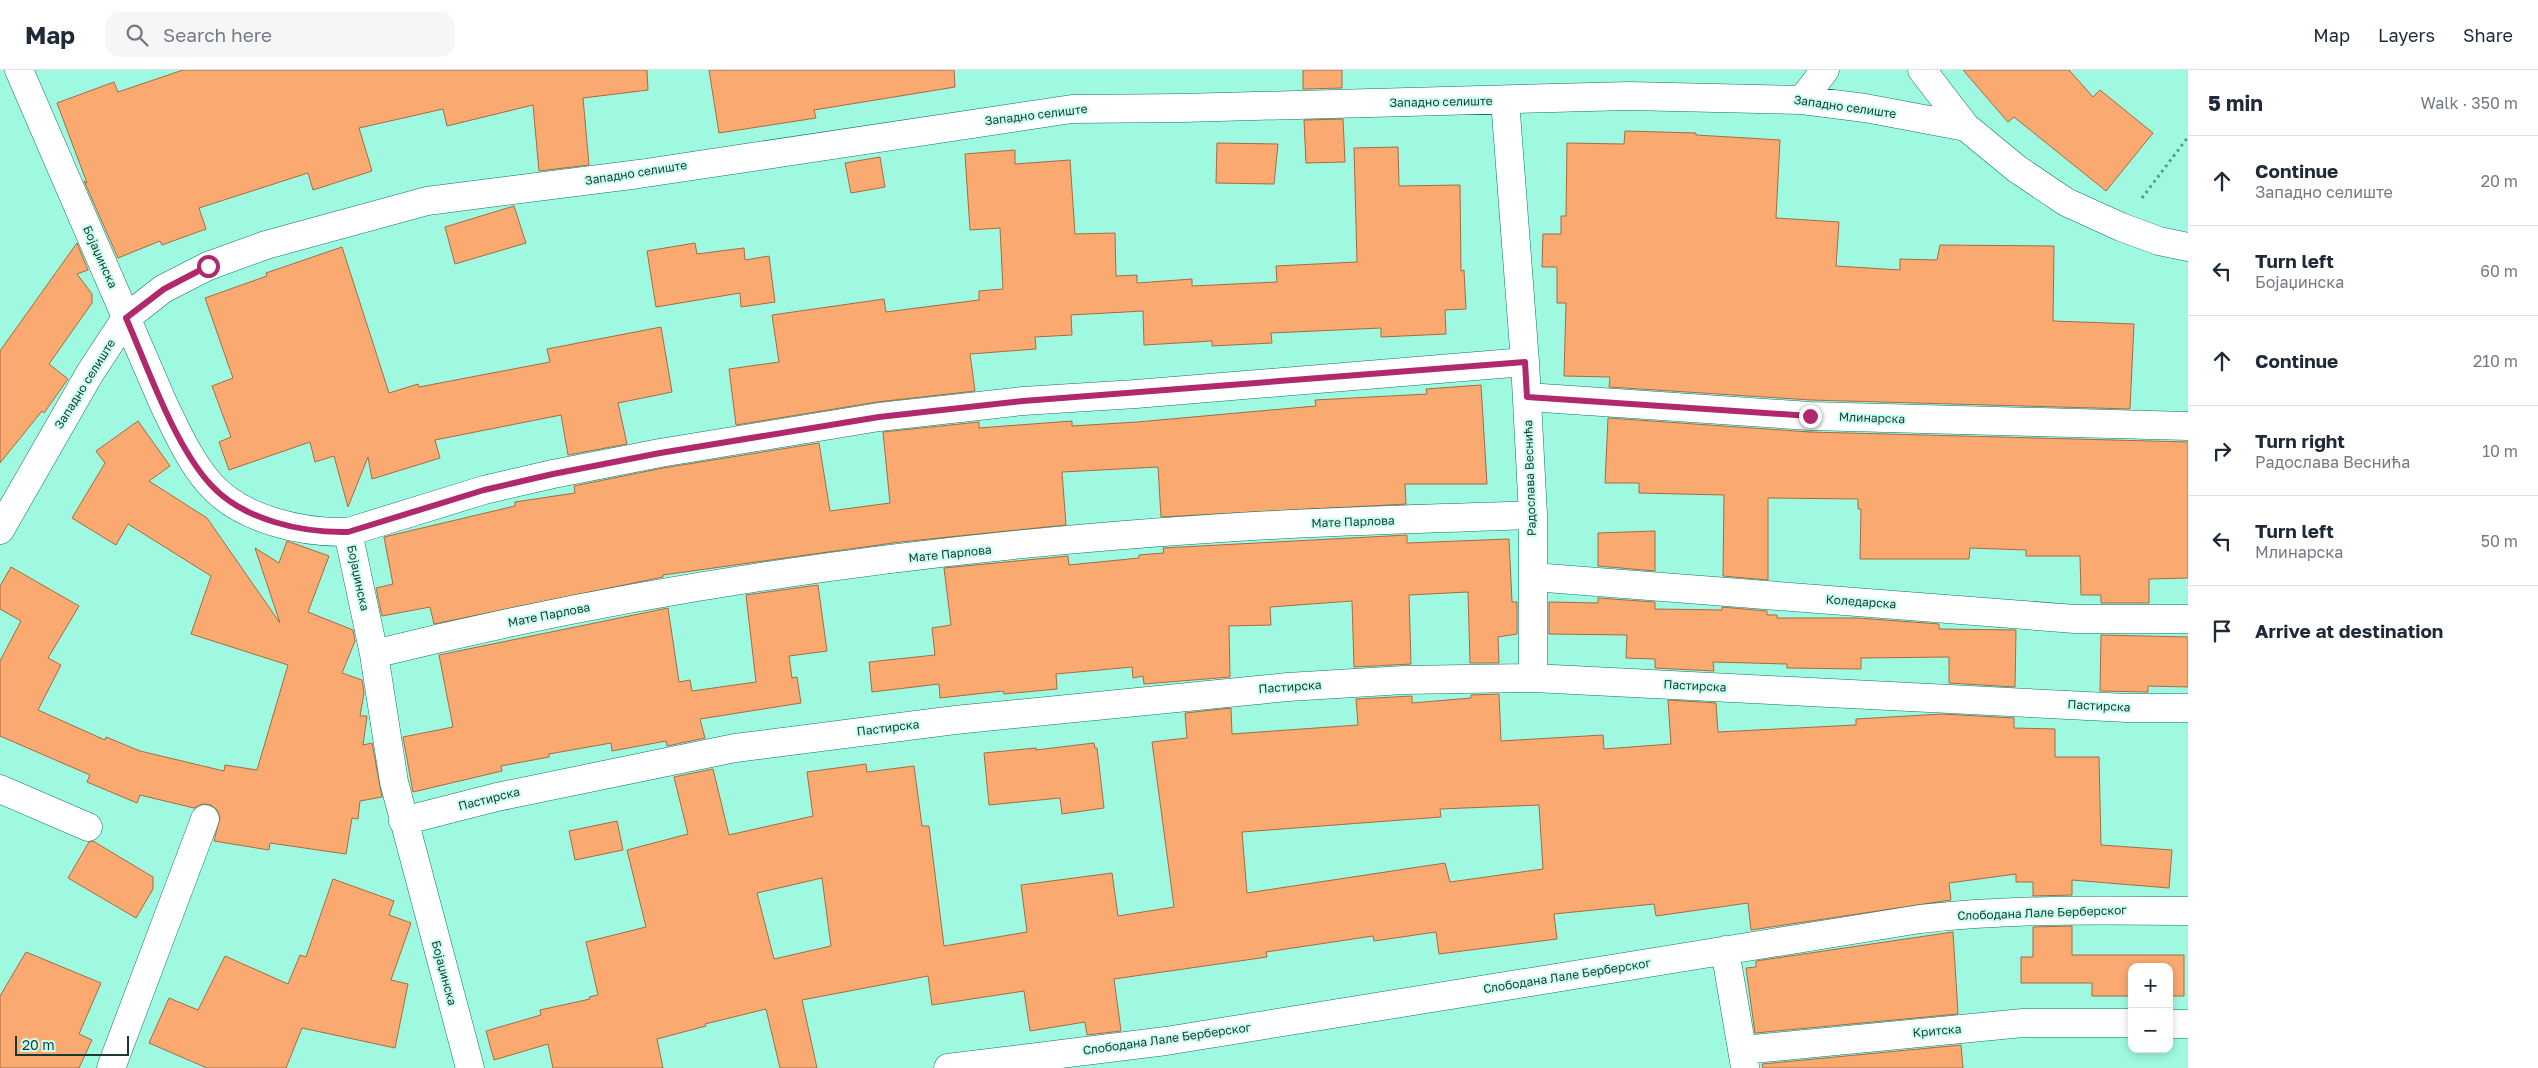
<!DOCTYPE html>
<html lang="en">
<head>
<meta charset="utf-8">
<style>
	:root { --surface:#fff; --page:#f6f6f7; --text:#1f2937; --muted:#747a83; --line:#e0e1e3 }
	body { margin:0; font-family:"Golos Text",sans-serif; background:var(--page); color:var(--text) }
	.controls { position:absolute; right:15px; bottom:15px; display:grid; overflow:hidden; border-radius:10px; box-shadow:0 2px 8px #0003 }
	.controls button { width:45px; height:45px; display:grid; place-items:center; padding:0; border:0; border-bottom:1px solid var(--line); background:var(--surface); color:var(--text); font:25px sans-serif }
	.scale { position:absolute; left:15px; bottom:12px; width:114px; box-sizing:border-box; padding-left:5px; border:2px solid #153b32; border-top:0; font-size:14px; line-height:18px; white-space:nowrap; color:#153b32; -webkit-text-stroke:4px #cbfeef; paint-order:stroke }
	.stop { position:absolute; width:15px; height:15px; margin:-11px; border:4px solid #b0296d; border-radius:50%; background:#fff }
	.stop.end { background:#b0296d; border-color:#fff; box-shadow:0 1px 5px #0008 }
	.list { margin:0; padding:0; list-style:none }
	h2 { display:flex; justify-content:space-between; align-items:center; height:65px; margin:0; padding:0 20px; font-size:21px }
	h2 small { font-size:16px; font-weight:400; color:var(--muted) }
	.list li { display:grid; grid-template-columns:32px 1fr auto; gap:15px; align-items:center; box-sizing:border-box; height:90px; padding:0 20px; border-top:1px solid var(--line) }
	.list b { display:block; font-size:19px; white-space:nowrap }
	.list p { margin:0; font-size:16px; white-space:nowrap; color:var(--muted) }
	.list em { font-size:16px; font-style:normal; color:var(--muted) }
	.icon { flex:none; width:28px; height:28px; fill:none; stroke:currentColor; stroke-width:2; stroke-linecap:round; stroke-linejoin:round }
	.map { position:relative; flex:none; width:2188px; height:998px; overflow:hidden }
	header { display:flex; align-items:center; gap:30px; box-sizing:border-box; height:70px; padding:0 25px; background:var(--surface); border-bottom:1px solid var(--line) }
	header strong { font-size:24px }
	nav { display:flex; gap:28px; margin-inline-start:auto; font-size:18px }
	.search { width:350px; height:45px; background:var(--page); display:flex; align-items:center; gap:12px; box-sizing:border-box; padding:0 18px; border-radius:15px; color:var(--muted); font-size:19px }
	main { display:flex }
	aside { flex:1; background:var(--surface) }
	.map>svg:first-child { display:block }
</style>
</head>
<body>
<header>
<strong>Map</strong>
<div class="search"><svg class="icon" aria-label="search" viewBox="0 0 24 24"><circle cx="10" cy="10" r="6"/><path d="M15 15l6 6"/></svg>Search here</div>
<nav><a>Map</a><a>Layers</a><a>Share</a></nav>
</header>
<main>
<div class="map">
<svg width="2188" height="998" viewBox="0 0 2188 998">
	<rect width="100%" height="100%" fill="#9ff8e0"/>
	<path fill="#faa970" stroke="#a56c43" fill-rule="evenodd" d="M183,0H647L648,20L583,28L589,95L539,101L533,35L447,56L443,39L359,58L372,101L313,120L308,103L199,138L206,159L162,175L160,171L118,188L84,111L87,113L57,33L114,12L118,22Z
		M709,0H954L955,17L814,40L816,48L719,63Z
		M1303,0H1342V18L1303,19Z
		M1963,0H2069L2093,27L2100,20L2153,63L2106,121L2014,47L2008,52Z
		M1343,49L1345,92L1306,93L1304,50Z
		M1625,61L1696,63V65L1780,70L1776,148L1839,152L1836,196L1900,200V189L1937,190L1940,175L2054,176L2053,251L2134,254L2130,339L1811,330L1609,317L1610,307L1564,306L1566,233H1557V197H1542L1543,164H1561V146H1566L1567,73L1624,74Z
		M1217,73L1278,74L1274,114L1216,113Z
		M1398,77L1399,116L1460,115L1461,201L1464,200L1466,239L1445,240L1446,264L1381,267V258L1271,263L1272,273L1212,276V271L1144,275L1143,241L1071,245L1072,265L1035,267L1036,279L970,284L975,321L877,332L736,355L729,299L779,292L772,245L884,229L886,242L979,230V221L1003,219L1000,158L970,160L965,84L1015,80V94L1070,90L1075,164L1115,163L1116,206L1137,205V213L1192,209V216L1277,212L1276,196L1357,192L1354,78Z
		M880,87L885,117L851,123L845,93Z
		M514,136L526,173L455,194L445,157Z
		M77,173L88,200L77,204L92,224V233L49,294L68,309L44,343L42,341L0,393V281Z
		M695,173L697,184L744,178L745,190L769,186L775,232L741,237L740,223L656,237L647,181Z
		M342,177L389,323L418,314L419,317L550,292L547,279L661,257L672,322L618,333L627,374L568,385L561,345L435,370L440,388L372,409L368,387L348,437L334,386L315,392L310,372L229,400L219,372L231,367L212,316L233,308L205,228L267,206L266,203Z
		M1481,315L1487,414H1405L1406,434L1161,447L1158,397L1062,402L1066,455L900,472L663,505V507L434,554L430,537L382,546L376,518L393,514L384,467L515,436V432L575,423L574,416L663,398L819,373L830,441L890,433L883,362L979,352V358L1072,351V356L1137,352L1316,336L1315,330L1427,324L1426,319Z
		M1608,348L1810,362L2188,372V508L2149,509V533H2101V525H2081L2080,486H2026V480L1970,478L1969,489H1860L1861,439H1858V429L1768,428V510L1723,506L1724,425L1639,423V413H1605Z
		M138,351L170,396L149,411L207,448L280,553L255,478L279,493L287,471L329,486L308,542L353,560L355,571L342,603L362,610L364,623L360,646H367L363,675L372,673L382,727L360,731L358,749L352,748L346,784L270,773L269,780L214,771L220,747L217,740L211,735L202,734L194,738L140,725L137,733L87,712L90,705L0,666V591L21,551L0,539V516L11,497L79,536L48,588L61,595L38,640L105,670L106,667L140,681L224,701L225,695L257,700L288,595L191,564L211,506L128,454L116,475L72,448L105,393L96,381Z
		M1655,461V501L1598,496V463Z
		M1407,465V473L1509,469L1512,532H1517V564L1498,567L1499,593H1470L1468,522L1409,525L1411,594L1354,597L1352,531L1270,537L1271,555L1229,556L1230,607L1144,614L1143,606L1133,608L1132,597L1056,604L1057,619L1004,624L1003,621L940,628L939,614L872,622L869,592L935,585L932,558L951,555L944,498L1068,486L1069,495L1139,488V485L1164,483L1163,478Z
		M818,515L827,581L789,586L792,608L797,607L801,633L700,649L705,668L667,676L666,671L612,681L611,673L549,684V687L501,696L502,701L413,722L403,667L453,657L439,585L668,538L679,612L690,610L692,621L756,612L746,525Z
		M1598,528L1655,532V539L1722,540V537L1767,541V545H1777V548H1858L1939,554V559L2016,560L2015,617L1949,613V587L1861,588V599L1787,598V594L1713,592L1714,601L1655,598V589L1626,588L1627,565L1549,564V532L1598,533Z
		M2101,565L2188,567V617L2148,616V622L2100,621Z
		M1499,624L1501,671L1603,665L1604,679L1671,674L1668,630L1716,633L1718,662L1856,655V649L1942,644L2014,648V658L2055,659V687H2099L2101,775L2172,780L2169,818L2072,810V825L2033,826V812H2016V804L1949,813L1951,830L1751,860L1748,833L1656,846L1654,834L1554,844L1557,869L1439,884L1436,862L1374,871L1373,866L1266,882L1267,887L1114,909L1121,961L1087,965L1085,952L1030,961L1024,921L932,935L928,906L802,930L817,998H780L766,939L705,954L706,956L657,969L663,998H553L548,974L494,990L486,961L541,945L540,940L590,929L589,927L598,925L586,872L646,857L627,780L688,764L674,707L713,699L729,765L813,746L807,702L866,694L867,702L914,696L922,756H929L944,876L1027,862L1021,815L1112,803L1118,846L1174,837L1152,672L1187,668L1185,643L1231,638L1232,664L1358,655L1356,629L1412,626V633L1471,628V625ZM1539,735L1543,799L1450,812L1445,793L1247,823L1242,762L1441,747L1440,739ZM822,808L831,876L774,889L757,823Z
		M1094,673L1095,678H1097L1104,738L1062,744L1060,728L989,735L984,683L1036,678V680Z
		M617,751L623,780L575,790L569,761Z
		M93,771L153,807V819L136,848L68,808L89,772Z
		M333,809L394,831L389,845L411,853L391,910L408,914L395,978L302,958L286,998H207L149,973L169,928L198,940L225,886L288,914L300,885L306,887Z
		M2072,856V885H2184V926H2169V897H2132V926H2092V913H2021V887H2033V857Z
		M1953,862L1958,944L1755,963L1746,898L1756,897V891Z
		M26,882L101,913L79,964L92,970L79,998H0V926Z
		M1961,975L1963,998H1763L1762,994Z"/>
	<g fill="none" stroke-linecap="round" stroke-linejoin="round">
		<g stroke="#0e7662" stroke-width="29">
			<path id="minor" d="M19,0L164,335C177,362 190,391 210,414C242,450 302,463 348,462L484,420L553,404L660,383L879,347L1023,331L1136,324L1525,292
				M1922,0L1966,57
				M1505,30L1525,292L1533,445V608
				M1802,30L1825,0
				M1527,327L1810,346L2188,356
				M0,460L90,303L126,248L163,219L208,196L266,175L427,131L639,104L1072,39L1183,38L1629,26L1802,30L1865,38L1966,57L2017,99L2066,132L2121,157L2159,171L2188,177
				M348,462L374,584L394,712L470,998
				M1533,507L2075,549H2188
				M374,584C650,515 938,476 1222,458C1325,451 1429,449 1533,445
				M0,719L88,757
				M403,751L497,727L735,678L955,650L1288,617L1404,610L1533,608L2127,638H2188
				M1725,880L1745,997
				M2169,954H2188
				M1743,980L2023,953H2132
				M111,998L205,749
				M948,998L1166,971L1920,849C2011,839 2096,840 2188,841"/>
		</g>
		<path stroke="#579585" stroke-width="3" stroke-dasharray="2.5 4" stroke-linecap="butt" d="M2142,128L2188,67"/>
		<use href="#minor" stroke="#fff" stroke-width="28"/>
	</g>
	<g fill="none" stroke-linecap="round" stroke-linejoin="round">
		<path stroke="#b0296d" stroke-width="6" d="M208,196L164,219L126,248C148,298 174,375 211,415C243,450 302,463 348,462L484,420L553,404L660,383L879,347L1023,331L1525,292L1527,327L1810,346"/>
	</g>
	<g text-anchor="middle" stroke-width="4" stroke-linejoin="round" paint-order="stroke">
		<g font-size="12" fill="#153b32" stroke="#cbfeef">
			<text transform="translate(1441 32) rotate(-1)" y="4">Западно селиште</text>
			<text transform="translate(1845 37) rotate(8)" y="4">Западно селиште</text>
			<text transform="translate(1036 45) rotate(-7)" y="4">Западно селиште</text>
			<text transform="translate(636 103) rotate(-9)" y="4">Западно селиште</text>
			<text transform="translate(100 187) rotate(66)" y="4">Бојаџинска</text>
			<text transform="translate(85 314) rotate(-58)" y="4">Западно селиште</text>
			<text transform="translate(1872 348) rotate(2)" y="4">Млинарска</text>
			<text transform="translate(1530 408) rotate(-92)" y="4">Радослава Веснића</text>
			<text transform="translate(1353 452) rotate(-2)" y="4">Мате Парлова</text>
			<text transform="translate(950 484) rotate(-6)" y="4">Мате Парлова</text>
			<text transform="translate(358 508) rotate(78)" y="4">Бојаџинска</text>
			<text transform="translate(1861 532) rotate(4)" y="4">Коледарска</text>
			<text transform="translate(549 545) rotate(-11)" y="4">Мате Парлова</text>
			<text transform="translate(1695 616) rotate(3)" y="4">Пастирска</text>
			<text transform="translate(1290 617) rotate(-4)" y="4">Пастирска</text>
			<text transform="translate(2099 636) rotate(3)" y="4">Пастирска</text>
			<text transform="translate(888 658) rotate(-7)" y="4">Пастирска</text>
			<text transform="translate(489 729) rotate(-14)" y="4">Пастирска</text>
			<text transform="translate(2042 843) rotate(-2)" y="4">Слободана Лале Берберског</text>
			<text transform="translate(444 903) rotate(75)" y="4">Бојаџинска</text>
			<text transform="translate(1567 906) rotate(-9)" y="4">Слободана Лале Берберског</text>
			<text transform="translate(1937 961) rotate(-5)" y="4">Критска</text>
			<text transform="translate(1167 969) rotate(-8)" y="4">Слободана Лале Берберског</text>
		</g>
	</g>
</svg>
<div class="controls">
<button>+</button>
<button>−</button>
</div>
<div class="scale">20 m</div>
<div class="stop" style="left:208px;top:196px"></div>
<div class="stop end" style="left:1810px;top:346px"></div>
</div>
<aside>
<h2>5 min<small>Walk · 350 m</small></h2>
<ul class="list">
<li><svg class="icon" aria-label="ahead" viewBox="0 0 24 24"><path d="M12 20V5M6 11l6-6 6 6"/></svg><div><b>Continue</b><p>Западно селиште</p></div><em>20 m</em></li>
<li><svg class="icon" aria-label="left" viewBox="0 0 24 24"><path d="M17 20v-9H6M10 6l-5 5 5 5"/></svg><div><b>Turn left</b><p>Бојаџинска</p></div><em>60 m</em></li>
<li><svg class="icon" aria-label="ahead" viewBox="0 0 24 24"><path d="M12 20V5M6 11l6-6 6 6"/></svg><div><b>Continue</b></div><em>210 m</em></li>
<li><svg class="icon" aria-label="right" viewBox="0 0 24 24"><path d="M7 20v-9h11M14 6l5 5-5 5"/></svg><div><b>Turn right</b><p>Радослава Веснића</p></div><em>10 m</em></li>
<li><svg class="icon" aria-label="left" viewBox="0 0 24 24"><path d="M17 20v-9H6M10 6l-5 5 5 5"/></svg><div><b>Turn left</b><p>Млинарска</p></div><em>50 m</em></li>
<li><svg class="icon" aria-label="arrive" viewBox="0 0 24 24"><path d="M6 21V4h12l-3 4 3 4H6"/></svg><div><b>Arrive at destination</b></div></li>
</ul>
</aside>
</main>
</body>
</html>
